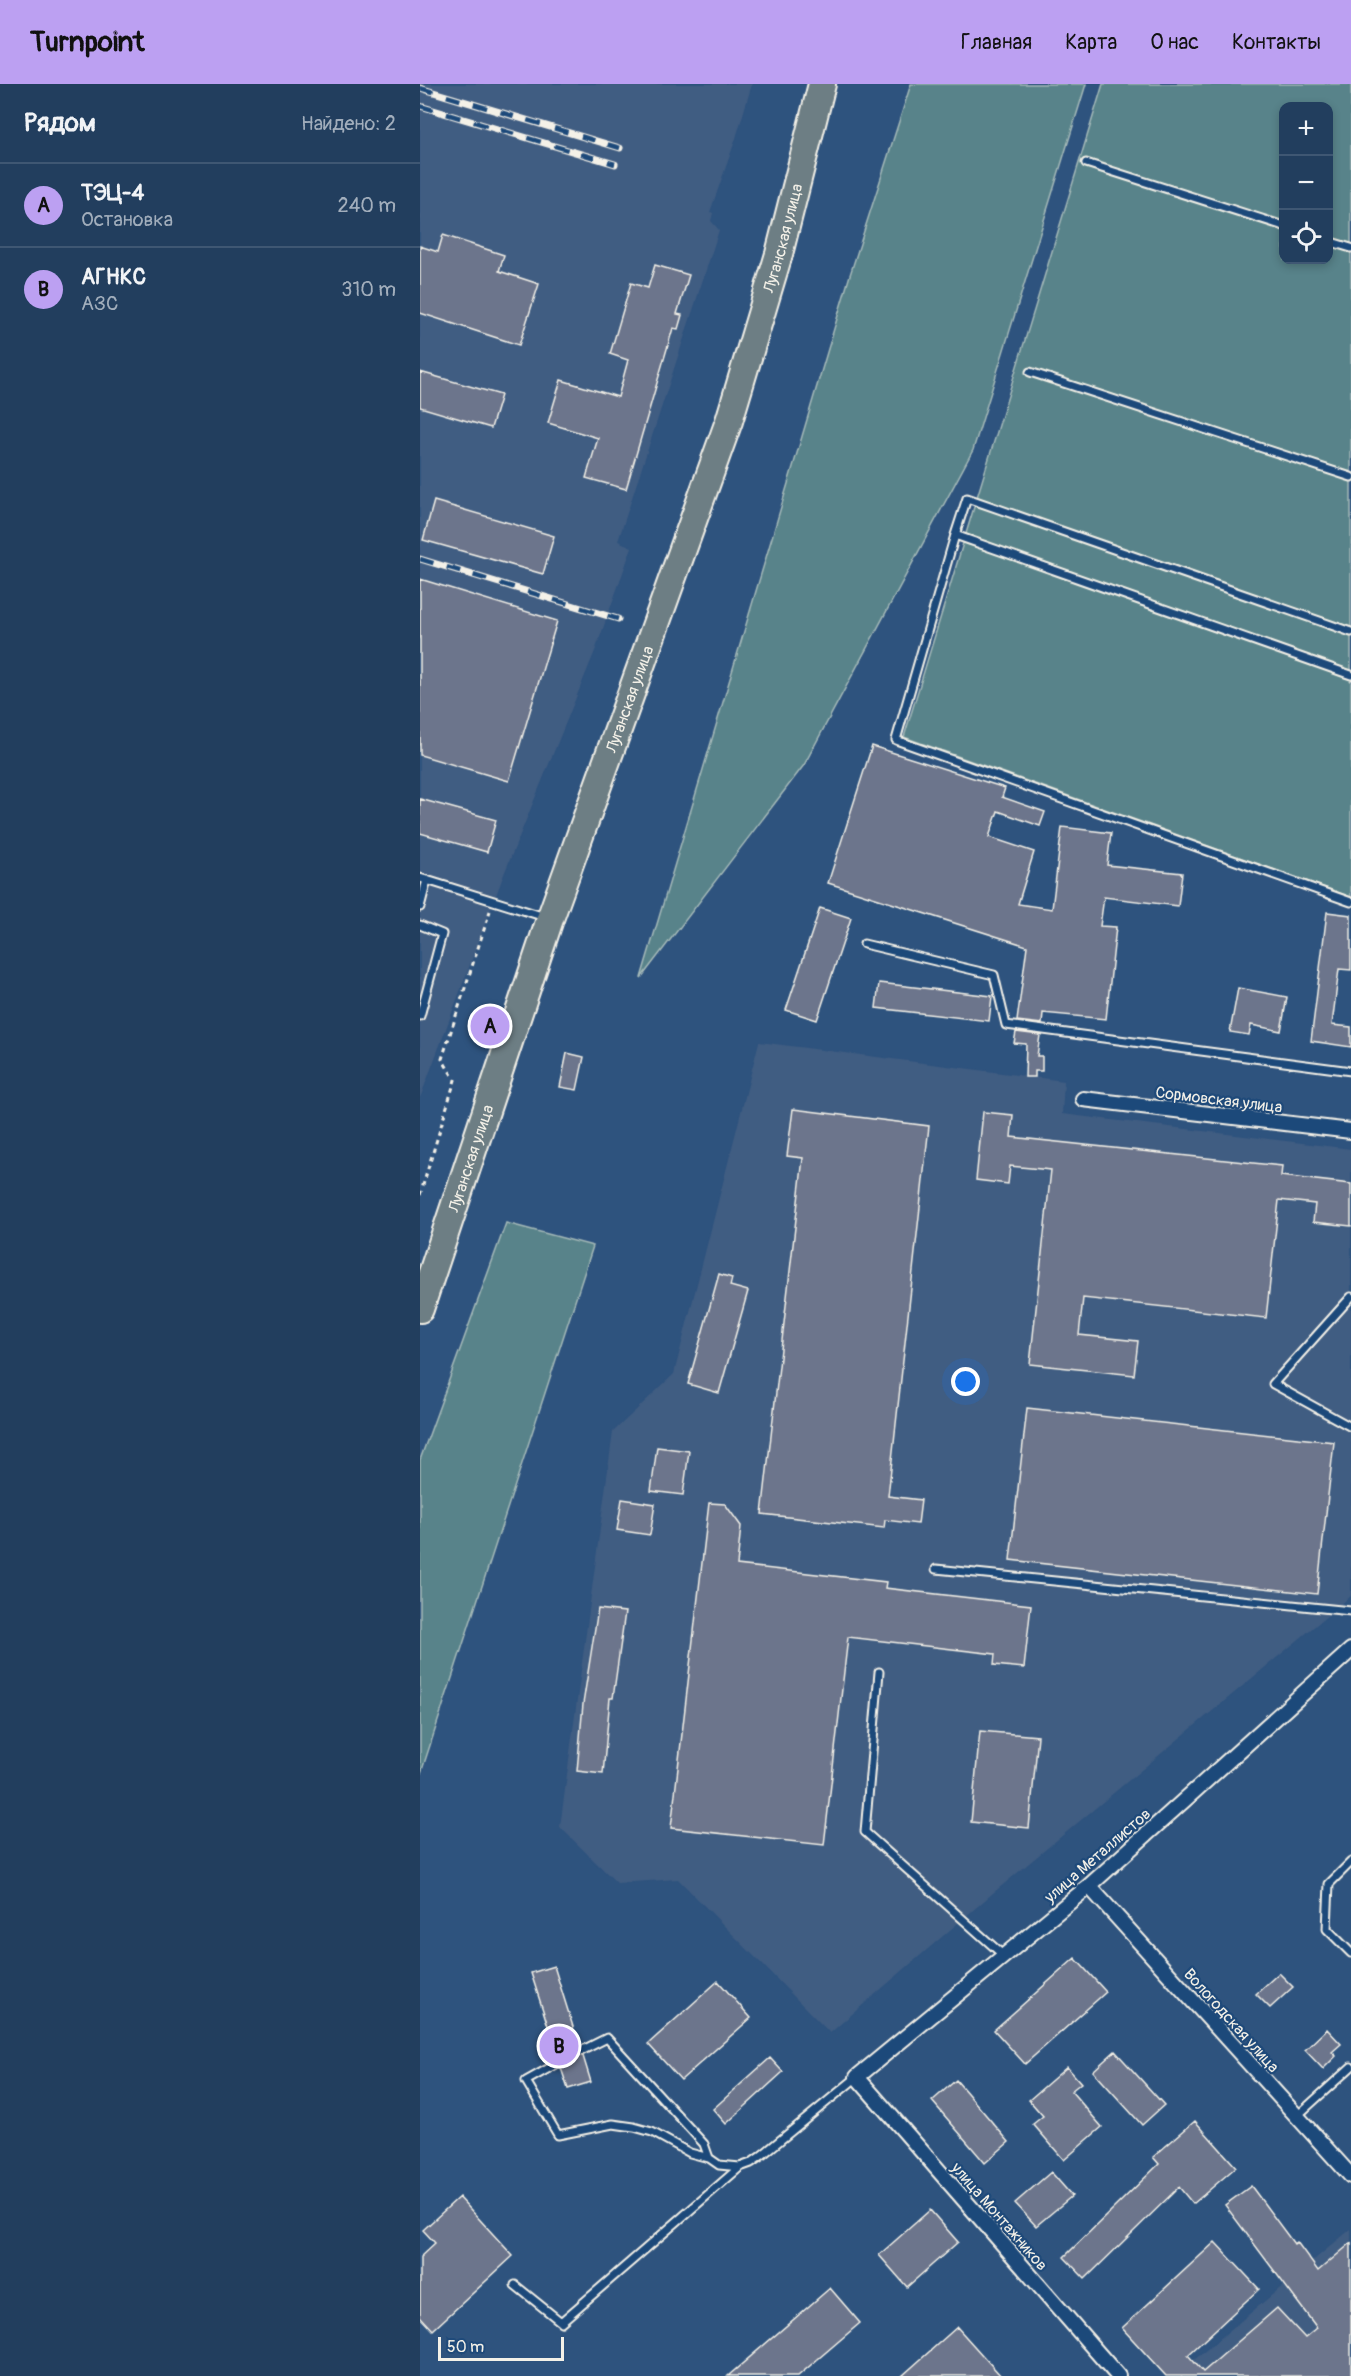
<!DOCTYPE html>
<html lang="ru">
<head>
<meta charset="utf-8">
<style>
	:root { --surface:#223e5e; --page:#2a4564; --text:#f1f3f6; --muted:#a2aebc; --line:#3f5773; --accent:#bca0f2 }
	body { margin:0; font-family:Pangolin,sans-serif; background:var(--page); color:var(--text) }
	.controls { position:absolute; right:18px; top:18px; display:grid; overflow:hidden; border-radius:12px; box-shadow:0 3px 9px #0003 }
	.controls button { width:54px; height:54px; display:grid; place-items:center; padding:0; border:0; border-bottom:2px solid var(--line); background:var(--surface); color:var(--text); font:30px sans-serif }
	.scale { position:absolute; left:18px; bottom:15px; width:126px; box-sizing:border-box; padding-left:6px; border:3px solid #f4f1e8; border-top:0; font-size:16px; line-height:21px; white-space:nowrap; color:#f4f1e8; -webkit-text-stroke:4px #1f4a7a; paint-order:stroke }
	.you { position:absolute; left:546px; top:1298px; width:21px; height:21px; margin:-15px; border:4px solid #fff; border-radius:50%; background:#1a73e8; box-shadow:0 0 0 9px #1a73e833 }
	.badge { display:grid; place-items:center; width:39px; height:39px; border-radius:50%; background:var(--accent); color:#111; font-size:20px; font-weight:700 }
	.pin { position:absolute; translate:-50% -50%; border:3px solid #fff; box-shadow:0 2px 6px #0006 }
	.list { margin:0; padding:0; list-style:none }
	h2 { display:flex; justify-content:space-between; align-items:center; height:78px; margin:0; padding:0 24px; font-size:26px }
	h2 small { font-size:20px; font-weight:400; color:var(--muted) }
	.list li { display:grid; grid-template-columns:39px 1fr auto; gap:18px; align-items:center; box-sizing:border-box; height:84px; padding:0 24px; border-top:2px solid var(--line) }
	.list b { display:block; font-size:22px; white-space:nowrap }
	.list p { margin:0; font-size:20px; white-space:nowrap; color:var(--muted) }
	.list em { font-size:20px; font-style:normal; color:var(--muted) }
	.icon { flex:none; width:33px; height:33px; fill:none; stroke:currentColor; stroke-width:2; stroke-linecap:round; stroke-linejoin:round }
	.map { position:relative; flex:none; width:931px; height:2292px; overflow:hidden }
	header { display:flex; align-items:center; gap:36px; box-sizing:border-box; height:84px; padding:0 30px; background:var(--accent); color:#111 }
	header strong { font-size:28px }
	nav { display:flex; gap:33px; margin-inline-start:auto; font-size:21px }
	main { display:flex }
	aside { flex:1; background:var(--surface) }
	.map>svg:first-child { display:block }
</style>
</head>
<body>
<header>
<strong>Turnpoint</strong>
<nav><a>Главная</a><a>Карта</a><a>О нас</a><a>Контакты</a></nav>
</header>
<main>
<aside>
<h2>Рядом<small>Найдено: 2</small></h2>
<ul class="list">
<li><span class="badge">A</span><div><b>ТЭЦ-4</b><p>Остановка</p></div><em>240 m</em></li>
<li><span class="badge">B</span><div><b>АГНКС</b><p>АЗС</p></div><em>310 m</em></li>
</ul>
</aside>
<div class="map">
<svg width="931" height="2292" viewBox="0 0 931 2292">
	<rect width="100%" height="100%" fill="#2e537e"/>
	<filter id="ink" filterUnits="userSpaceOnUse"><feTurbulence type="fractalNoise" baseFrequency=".0167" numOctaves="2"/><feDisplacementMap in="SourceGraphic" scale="12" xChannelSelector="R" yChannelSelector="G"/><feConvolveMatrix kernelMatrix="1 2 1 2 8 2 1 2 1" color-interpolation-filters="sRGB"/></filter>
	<g filter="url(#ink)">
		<path fill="#415d82" d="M0,0H332L316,54L290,128L293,129L291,137L299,146L198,457L212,463L175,567L84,790L0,1014Z
			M339,958L644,997L642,1030L931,1065V1512L573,1809L410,1949L258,1795L197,1799L140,1743L193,1348L254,1290Z
			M931,2145V2292H755Z"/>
		<path fill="#58838a" stroke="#a6bab9" stroke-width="1.5" fill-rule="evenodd" d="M491,0H666L553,366L384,681L221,894L430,191Z
			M683,0H931V813L484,653ZM864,22H908V176H864Z
			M86,1139L173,1162L0,1692V1376Z"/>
		<path fill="#6c758c" stroke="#f4f1e8" stroke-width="1.5" d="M23,151L84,171L79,187L119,200L99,261L0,229V162L18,168Z
			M235,181L269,191L257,230L262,231L258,245L253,244L206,405L166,394L178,354L128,339L141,296L198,313L208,276L190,270L211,199L228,204Z
			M0,288L81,311L71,344L0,323Z
			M14,417L134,452L123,490L3,456Z
			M0,495L137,537L89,697L0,671Z
			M452,662L585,704L582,713L625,728L620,742L578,727L569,753L614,768L598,820L632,825L642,743L691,749L687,781L762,789L758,822L684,813L680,842L696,843L686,935L623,929L622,940L597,937L607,862L408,799Z
			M0,715L76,736L67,768L0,749Z
			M400,824L431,834L397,936L366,926Z
			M907,828L931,831V886L919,885L912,941L931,943V963L891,957Z
			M459,899L572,912L569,937L456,924Z
			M818,904L867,913L861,947L831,941L829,951L810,948Z
			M596,948L620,951L617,972H622V987H615V993H605L606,960L594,959Z
			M147,969L164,973L157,1006L140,1003Z
			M373,1025L509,1042L468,1412L501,1416L498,1440L465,1436L464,1444L342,1430L383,1074L367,1072Z
			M563,1028L593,1031L591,1053L862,1082L861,1092L931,1100V1142L893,1138L895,1120L859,1116L846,1234L663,1214L659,1251L718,1257L714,1291L610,1280L631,1086L590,1082L588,1100L556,1096Z
			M299,1190L312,1194L310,1202L328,1207L299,1309L268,1300Z
			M607,1324L914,1358L897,1510L590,1476Z
			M237,1363L269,1367L263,1411L231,1407Z
			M202,1415L235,1420L230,1451L197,1446Z
			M289,1419L305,1420L321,1442L317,1481L466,1498L465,1504L611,1521L604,1584L574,1581L575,1570L428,1553L404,1761L251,1744Z
			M178,1525L205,1528L193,1614H190L183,1690L157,1687L163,1620Z
			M560,1647L618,1652L609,1744L551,1738Z
			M655,1874L686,1908L605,1980L574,1946Z
			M134,1882L159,1962L156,1964V1969L163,1972L171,1998L148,2005L141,1984L145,1980V1976L138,1973L111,1889Z
			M859,1889L873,1903L850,1924L836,1910Z
			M298,1897L331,1934L261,1996L228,1960Z
			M907,1945L921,1960L912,1968L916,1972L903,1985L885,1966Z
			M695,1967L744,2021L722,2041L673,1987Z
			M350,1974L363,1988L306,2040L293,2025Z
			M647,1983L661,1999L651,2007L682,2043L644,2076L613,2040L623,2032L609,2016Z
			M536,1996L589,2058L565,2079L512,2017Z
			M775,2037L816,2083L773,2120L759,2103L665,2195L644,2173L739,2080L733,2073Z
			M631,2088L652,2112L616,2142L595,2119Z
			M831,2102L874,2160L877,2158L898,2187L931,2159V2292H746L702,2244L795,2158L839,2205L768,2271L783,2288L857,2224L885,2254L897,2244L805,2121Z
			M39,2113L93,2172L13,2246L0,2232V2173L15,2159L3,2146Z
			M510,2126L538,2158L487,2203L459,2171Z
			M410,2204L440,2239L378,2292H308Z
			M537,2243L581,2292H482Z"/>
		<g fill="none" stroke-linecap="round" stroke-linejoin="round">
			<g stroke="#f4f1e8" stroke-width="11">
				<path id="lane" d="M666,79L864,142
					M908,157L931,164
					M610,288L931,393
					M535,451L476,656L931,818
					M931,548L547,414L535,451L931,591
					M0,794L125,833
					M0,823L7,796
					M0,841L22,850L0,932
					M444,860L574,891L586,941L931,987
					M931,1213L853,1300L931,1343
					M516,1485L931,1527
					M459,1588L445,1748L584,1872
					M931,1778L909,1800L907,1845L931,1869
					M161,1967L187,1954L284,2060L289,2074
					M140,1978L106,1997L138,2051L193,2040L214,2043L232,2048L270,2069L289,2074L299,2081L320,2083L331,2079L341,2072L437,1993
					M877,2032L931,1983
					M95,2201L141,2238L320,2083"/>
			</g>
			<g stroke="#f4f1e8" stroke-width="18">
				<path id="street" d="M663,1015L931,1047
					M669,1802L931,2092
					M698,2292L437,1993L669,1802L931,1566"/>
			</g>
			<g stroke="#f4f1e8" stroke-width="30">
				<g id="highway">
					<path id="s1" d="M0,1225L130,835L309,337L359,170L402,0"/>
				</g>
			</g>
			<path stroke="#f4f1e8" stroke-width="3" stroke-dasharray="4.5 4.5" stroke-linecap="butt" d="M0,1111L35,996L22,975L70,827"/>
			<use href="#lane" stroke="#1f4a7a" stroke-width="7"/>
			<use href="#street" stroke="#1f4a7a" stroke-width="14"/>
			<use href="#highway" stroke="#6d7e84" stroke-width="26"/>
			<g stroke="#f4f1e8" stroke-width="7">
				<path id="rail" d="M0,4L200,64
					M0,22L195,80
					M0,475L198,535"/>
			</g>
			<use href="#rail" stroke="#1f4a7a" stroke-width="4.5" stroke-dasharray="14" stroke-linecap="butt"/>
		</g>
	</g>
	<g text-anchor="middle" stroke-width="4.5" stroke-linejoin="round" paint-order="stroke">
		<g font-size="16" fill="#f4f1e8" stroke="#1f4a7a">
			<text dy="6" stroke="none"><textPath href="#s1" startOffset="1131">Луганская улица</textPath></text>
			<text dy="6" stroke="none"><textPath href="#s1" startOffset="645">Луганская улица</textPath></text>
			<text transform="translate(799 1015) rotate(7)" y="6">Сормовская улица</text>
			<text dy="6" stroke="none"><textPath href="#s1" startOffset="159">Луганская улица</textPath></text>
			<text transform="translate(677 1771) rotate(-41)" y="6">улица Металлистов</text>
			<text transform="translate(812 1936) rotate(48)" y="6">Вологодская улица</text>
			<text transform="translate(580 2132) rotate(49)" y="6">улица Монтажников</text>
		</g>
	</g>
</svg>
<div class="controls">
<button>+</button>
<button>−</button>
<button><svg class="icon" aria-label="locate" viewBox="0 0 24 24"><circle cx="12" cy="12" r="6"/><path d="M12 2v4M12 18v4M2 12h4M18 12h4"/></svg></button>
</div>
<div class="scale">50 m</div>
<div class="you"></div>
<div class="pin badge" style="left:70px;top:942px">A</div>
<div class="pin badge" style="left:139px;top:1962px">B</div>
</div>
</main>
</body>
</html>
